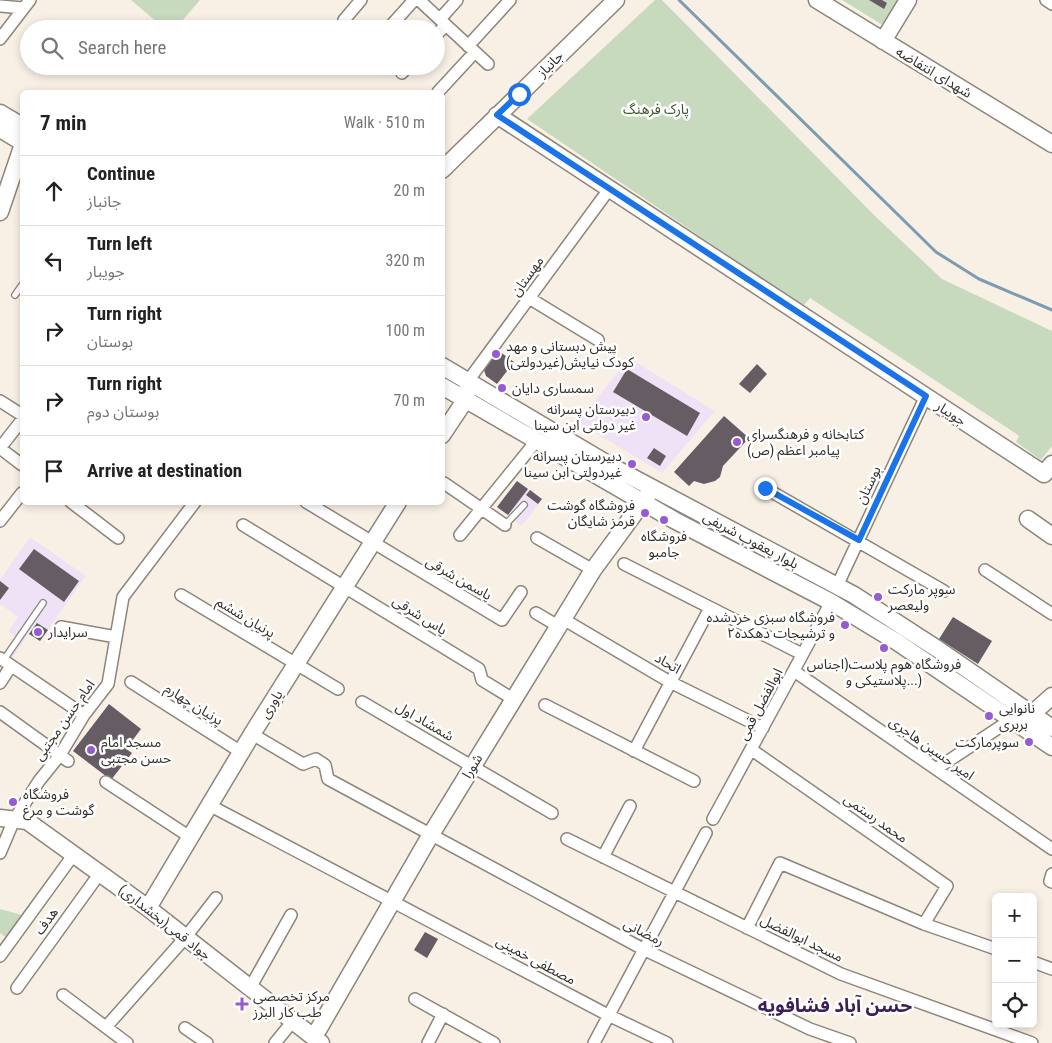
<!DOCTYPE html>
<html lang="en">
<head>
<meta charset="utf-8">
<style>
	:root { --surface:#fff; --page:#f6f6f6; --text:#222; --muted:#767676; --line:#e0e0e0 }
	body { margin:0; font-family:"Roboto Condensed","Noto Sans Arabic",sans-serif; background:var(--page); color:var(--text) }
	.controls { position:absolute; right:15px; bottom:15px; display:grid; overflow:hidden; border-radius:8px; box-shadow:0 2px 8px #0003 }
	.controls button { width:45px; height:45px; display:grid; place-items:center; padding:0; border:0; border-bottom:1px solid var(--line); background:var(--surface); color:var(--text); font:25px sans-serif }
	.stop { position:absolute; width:15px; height:15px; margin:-11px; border:4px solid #1a73e8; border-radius:50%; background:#fff }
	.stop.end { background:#1a73e8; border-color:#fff; box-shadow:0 1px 5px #0008 }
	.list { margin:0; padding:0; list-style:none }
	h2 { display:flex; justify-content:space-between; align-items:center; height:65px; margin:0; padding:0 20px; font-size:21px }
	h2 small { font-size:16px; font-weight:400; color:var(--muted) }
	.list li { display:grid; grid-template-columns:32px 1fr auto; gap:15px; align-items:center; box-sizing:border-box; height:70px; padding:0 20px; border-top:1px solid var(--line) }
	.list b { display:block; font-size:19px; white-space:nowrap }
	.list p { margin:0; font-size:16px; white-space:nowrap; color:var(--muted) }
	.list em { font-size:16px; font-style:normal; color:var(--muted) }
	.icon { flex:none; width:28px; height:28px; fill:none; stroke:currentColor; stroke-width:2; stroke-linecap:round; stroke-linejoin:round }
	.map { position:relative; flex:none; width:1052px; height:1043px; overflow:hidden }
	.search { position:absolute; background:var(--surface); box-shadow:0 2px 8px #0003; left:20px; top:20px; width:425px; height:55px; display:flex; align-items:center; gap:12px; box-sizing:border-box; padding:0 18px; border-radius:28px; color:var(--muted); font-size:19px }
	.panel { position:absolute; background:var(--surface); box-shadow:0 2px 8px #0003; left:20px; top:90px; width:425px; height:415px; border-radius:8px }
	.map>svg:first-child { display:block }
</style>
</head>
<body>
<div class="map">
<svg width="1052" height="1043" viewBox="0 0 1052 1043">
	<rect width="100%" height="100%" fill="#f9f0e5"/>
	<path fill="#f0e2f6" d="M629,358L715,411L662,473L578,422Z
		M517,481L542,499L522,526L497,508Z
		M30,537L86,576L40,641L29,634L10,662L1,656L15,637L8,631L18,617L0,604V580Z"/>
	<path fill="#c8dabe" d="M131,0H200L175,29H165Z
		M655,0H662L668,6L874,215L942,279L1052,331V446L1041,460L1016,442L1019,436L1012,431L810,298L804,305L788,296L527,119Z
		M842,0H901L889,19L881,24Z
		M0,909L22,915L7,938L0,933Z"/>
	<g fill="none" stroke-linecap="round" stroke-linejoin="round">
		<path stroke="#7c9cb2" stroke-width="3" d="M679,0L936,252L979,279L1052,310"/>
	</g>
	<path fill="#665c64" d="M869,0H882L887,3L884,9Z
		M496,349L514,362L497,384L486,376L483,367Z
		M757,364L767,374L750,393L739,384Z
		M627,369L700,413L687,436L613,392Z
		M724,416L749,438L723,466L720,477L715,481L704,484L694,481L689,486L674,472Z
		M654,448L666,456L660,466L647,458Z
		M517,481L528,489L508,515L497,507Z
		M530,490L542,499L538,504L526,495Z
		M34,549L79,581L64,602L19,569Z
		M0,581L9,588L0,600Z
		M953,617L992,641L978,664L939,639Z
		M37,623L48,630L40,641L29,634Z
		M109,704L141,729L126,749L132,753L111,780L73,751Z
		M425,932L438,939L427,958L414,950Z"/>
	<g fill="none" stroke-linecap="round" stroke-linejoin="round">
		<g stroke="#8d857b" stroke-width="8">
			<path id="lane" d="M15,295L22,285
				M505,525L524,505
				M3,661L43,603"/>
		</g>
		<g stroke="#8d857b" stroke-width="14">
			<path id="street" d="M419,0L488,64
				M1046,0L1052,4
				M0,6L23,8
				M440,19L457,0
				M344,20L361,0
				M388,29L414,0
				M436,35L446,25
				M0,39L30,0
				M468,46L510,0
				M402,73L408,66
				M438,92L475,52
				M529,298L598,340
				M468,381L610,188
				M0,401L22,415
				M0,448L22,420
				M0,448L22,465
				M444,483L505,525
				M765,488L944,591
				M71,502L118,538
				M306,502L502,620L521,592
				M0,521L22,493
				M243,525L479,669L482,680L513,699
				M460,535L537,440
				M537,538L593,570
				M624,564L802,654
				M985,570L1052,614
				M837,586L926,396
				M181,595L338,689
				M536,613L558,626
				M563,619L670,682L763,728
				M61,627L116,637
				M0,658L84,715
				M794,671L1052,849
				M131,682L241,752
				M0,683L11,666
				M362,702L552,813
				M545,705L694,781
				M0,712L68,761
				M252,734L303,764L316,759L325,765L328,779L643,949L810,1029L850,1043
				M752,750L947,886L924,924
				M634,751L710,608
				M936,769L1012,719
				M106,782L190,837
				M209,805L608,1015L667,1043
				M713,819L831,602
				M567,839L841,974L1032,1043
				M0,853L14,820L39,781L60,755L84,715L108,684L123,597L195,502
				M603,857L630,806
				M1052,874L1050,881L1052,882
				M747,928L780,863L924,924L996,949
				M0,956L74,854
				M1033,962L1052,969
				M17,988L100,873
				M250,988L291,915
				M63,995L127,1043
				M415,999L494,1043
				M106,1027L185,938L216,898
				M185,1028L207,1043
				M275,1043L293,1021
				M428,1043L443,1014
				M594,1043L706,833"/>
		</g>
		<g stroke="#8d857b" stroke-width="19">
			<path id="secondary" d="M817,0L1052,144
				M883,41L908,0
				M0,113L22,126
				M497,115L1044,474L1052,464
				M0,129L22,142
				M442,170L616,0
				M0,212L22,147
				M442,366L611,466L854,595L939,650L1052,728
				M442,386L674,520L831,602L897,642L1052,747
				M442,435L466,399L467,390
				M1028,519L1052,536
				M1021,716L1032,714L1052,696
				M0,818L27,821L148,908L321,1043
				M148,908L252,734L398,502
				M314,1037L430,836L563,619L593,570L648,495"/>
		</g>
		<use href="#lane" stroke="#fff" stroke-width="5.5"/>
		<use href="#street" stroke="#fff" stroke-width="11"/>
		<use href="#secondary" stroke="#fff" stroke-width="16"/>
	</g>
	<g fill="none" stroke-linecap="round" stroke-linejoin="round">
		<path stroke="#1a73e8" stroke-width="6" d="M519,94L497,115L926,396L859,540L765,488"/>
	</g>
	<g fill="#975ad1" stroke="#fff" stroke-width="2">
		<circle cx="496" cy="354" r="5"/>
		<circle cx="502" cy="388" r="5"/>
		<circle cx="646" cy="417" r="5"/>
		<circle cx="737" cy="442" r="5"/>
		<circle cx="632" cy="464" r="5"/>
		<circle cx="645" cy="513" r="5"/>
		<circle cx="664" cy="520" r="5"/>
		<circle cx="878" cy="597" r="5"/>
		<circle cx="845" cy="625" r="5"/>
		<circle cx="38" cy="632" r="5"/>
		<circle cx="884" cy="648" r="5"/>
		<circle cx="989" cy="716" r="5"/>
		<circle cx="1029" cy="742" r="5"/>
		<circle cx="91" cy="750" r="5"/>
		<circle cx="13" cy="802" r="5"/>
		<path d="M239.5 996.5h5v5h5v5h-5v5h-5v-5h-5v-5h5z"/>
	</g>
	<g text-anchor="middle" stroke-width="5" stroke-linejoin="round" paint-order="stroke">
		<g font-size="14" fill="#34302c" stroke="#fff">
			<text transform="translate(550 64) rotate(-44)" y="5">جانباز</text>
			<text transform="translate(934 72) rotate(31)" y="5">شهدای انتفاضه</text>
			<text transform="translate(527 276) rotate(-54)" y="5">مهستان</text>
			<text transform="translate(951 413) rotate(33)" y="5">جویبار</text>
			<text transform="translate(868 485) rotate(-65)" y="5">بوستان</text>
			<text transform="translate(751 540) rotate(28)" y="5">بلوار یعقوب شریفی</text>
			<text transform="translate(459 578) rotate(30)" y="5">یاسمن شرقی</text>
			<text transform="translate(420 615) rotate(32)" y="5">یاس شرقی</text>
			<text transform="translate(246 617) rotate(31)" y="5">پرنیان ششم</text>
			<text transform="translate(668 663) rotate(30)" y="5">اتحاد</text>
			<text transform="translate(194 704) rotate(32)" y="5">پرنیان چهارم</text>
			<text transform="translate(271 704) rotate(-58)" y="5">یاوری</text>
			<text transform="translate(760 704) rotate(-62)" y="5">ابوالفضل قمی</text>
			<text transform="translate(64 720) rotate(-55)" y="5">امام حسن مجتبی</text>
			<text transform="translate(425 721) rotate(30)" y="5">شمشاد اول</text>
			<text transform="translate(932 748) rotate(35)" y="5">امیر حسین هاجری</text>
			<text transform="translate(472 766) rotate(-59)" y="5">شورا</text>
			<text transform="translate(876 818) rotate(35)" y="5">محمد رستمی</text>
			<text transform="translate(46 921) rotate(-54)" y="5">هدف</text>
			<text transform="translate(165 922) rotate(38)" y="5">جواد قمی(بخشداری)</text>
			<text transform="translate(644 932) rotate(27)" y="5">رمضانی</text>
			<text transform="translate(802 938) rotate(26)" y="5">مسجد ابوالفضل</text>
			<text transform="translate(536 960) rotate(28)" y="5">مصطفی خمینی</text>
		</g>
		<g font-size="14" fill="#3c5729" stroke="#fff">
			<text x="656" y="114">پارک فرهنگ</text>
		</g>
		<g font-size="14" fill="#34302c" stroke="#fff" text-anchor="start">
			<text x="506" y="351">پیش دبستانی و مهد<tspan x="506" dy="16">کودک نیایش(غیردولتی)</tspan></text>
			<text x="512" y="393">سمساری دایان</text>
			<text x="636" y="414" text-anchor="end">دبیرستان پسرانه<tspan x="636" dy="16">غیر دولتی ابن سینا</tspan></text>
			<text x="747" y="439">کتابخانه و فرهنگسرای<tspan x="747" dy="16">پیامبر اعظم (ص)</tspan></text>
			<text x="622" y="461" text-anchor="end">دبیرستان پسرانه<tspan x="622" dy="16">غیردولتی ابن سینا</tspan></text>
			<text x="635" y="510" text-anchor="end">فروشگاه گوشت<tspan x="635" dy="16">قرمز شایگان</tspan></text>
			<text x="664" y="541" text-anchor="middle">فروشگاه<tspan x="664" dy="16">جامبو</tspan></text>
			<text x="888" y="594">سوپر مارکت<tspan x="888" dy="16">ولیعصر</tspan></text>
			<text x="835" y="622" text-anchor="end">فروشگاه سبزی خردشده<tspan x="835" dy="16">و ترشیجات دهکده۲</tspan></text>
			<text x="48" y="637">سرایدار</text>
			<text x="884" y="669" text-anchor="middle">فروشگاه هوم پلاست(اجناس<tspan x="884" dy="16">پلاستیکی و...)</tspan></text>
			<text x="999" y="713">نانوایی<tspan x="999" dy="16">بربری</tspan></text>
			<text x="101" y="747">مسجد امام<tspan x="101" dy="16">حسن مجتبی</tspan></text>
			<text x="1019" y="747" text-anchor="end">سوپرمارکت</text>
			<text x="23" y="799">فروشگاه<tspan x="23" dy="16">گوشت و مرغ</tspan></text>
			<text x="253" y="1001">مرکز تخصصی<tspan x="253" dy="16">طب کار البرز</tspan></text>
		</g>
		<g font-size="19" font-weight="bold" fill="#3c1f58" stroke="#fff">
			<text x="835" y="1012">حسن آباد فشافویه</text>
		</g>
	</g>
</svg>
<div class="controls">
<button>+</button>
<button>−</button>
<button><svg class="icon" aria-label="locate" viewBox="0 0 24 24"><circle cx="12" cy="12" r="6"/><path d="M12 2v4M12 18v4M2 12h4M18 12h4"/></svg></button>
</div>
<div class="stop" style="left:519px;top:94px"></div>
<div class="stop end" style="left:765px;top:488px"></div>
<div class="search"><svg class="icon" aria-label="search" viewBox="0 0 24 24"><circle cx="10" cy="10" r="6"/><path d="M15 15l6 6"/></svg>Search here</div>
<section class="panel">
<h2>7 min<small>Walk · 510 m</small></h2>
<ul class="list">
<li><svg class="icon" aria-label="ahead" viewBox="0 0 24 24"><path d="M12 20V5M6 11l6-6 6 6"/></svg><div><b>Continue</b><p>جانباز</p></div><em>20 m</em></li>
<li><svg class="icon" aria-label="left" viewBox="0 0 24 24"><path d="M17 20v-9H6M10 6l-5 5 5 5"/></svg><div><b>Turn left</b><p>جویبار</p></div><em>320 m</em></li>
<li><svg class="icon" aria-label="right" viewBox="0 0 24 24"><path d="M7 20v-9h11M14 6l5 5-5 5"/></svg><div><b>Turn right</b><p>بوستان</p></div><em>100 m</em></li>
<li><svg class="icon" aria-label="right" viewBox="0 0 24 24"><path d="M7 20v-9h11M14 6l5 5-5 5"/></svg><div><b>Turn right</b><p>بوستان دوم</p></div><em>70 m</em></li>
<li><svg class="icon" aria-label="arrive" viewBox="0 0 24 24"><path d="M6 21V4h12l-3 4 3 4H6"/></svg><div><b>Arrive at destination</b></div></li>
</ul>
</section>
</div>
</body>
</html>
